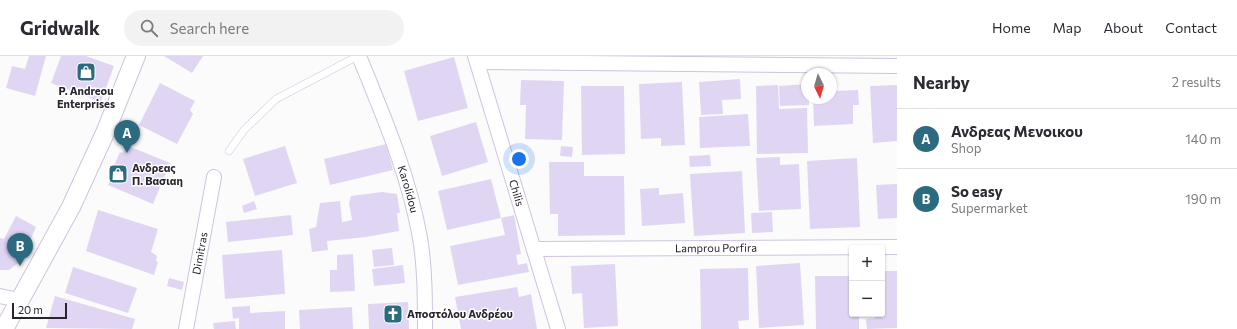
<!DOCTYPE html>
<meta charset="utf-8">
<style>
:root{--surface:#fff;--page:#f2f2f3;--text:#2b2b33;--muted:#7c7c81;--line:#e1e1e2;--accent:#2b6a7f}
body{margin:0;font-family:Commissioner,sans-serif;background:var(--page);color:var(--text)}
.controls{position:absolute;right:12px;bottom:12px;display:grid;overflow:hidden;border-radius:4px;box-shadow:0 1px 3px #0004}
.controls button{width:36px;height:36px;display:grid;place-items:center;padding:0;border:0;border-bottom:1px solid var(--line);background:var(--surface);color:var(--text);font:20px sans-serif}
.compass{position:absolute;left:801px;top:12px;width:36px;height:36px;border-radius:50%;background:var(--surface);box-shadow:0 1px 3px #0004;rotate:175deg}
.scale{position:absolute;left:12px;bottom:10px;width:55px;box-sizing:border-box;padding-left:4px;border:2px solid #28232d;border-top:0;font-size:11px;line-height:14px;white-space:nowrap;color:#28232d;-webkit-text-stroke:3px #fff;paint-order:stroke}
.you{position:absolute;left:519px;top:103px;width:14px;height:14px;margin:-10px;border:3px solid #fff;border-radius:50%;background:#1a73e8;box-shadow:0 0 0 6px #1a73e833}
.badge{display:grid;place-items:center;width:26px;height:26px;border-radius:50%;background:var(--accent);color:#fff;font-size:13px;font-weight:700}
.pin{position:absolute;translate:-50% -33px;filter:drop-shadow(0 1px 2px #0008)}
.pin::after{content:'';position:absolute;top:21px;width:14px;height:12px;background:inherit;clip-path:polygon(0 0,100% 0,50% 100%)}
.list{margin:0;padding:0;list-style:none}
h2{display:flex;justify-content:space-between;align-items:center;height:52px;margin:0;padding:0 16px;font-size:17px}
h2 small{font-size:13px;font-weight:400;color:var(--muted)}
.list li{display:grid;grid-template-columns:26px 1fr auto;gap:12px;align-items:center;box-sizing:border-box;height:60px;padding:0 16px;border-top:1px solid var(--line)}
.list b{display:block;font-size:15px;white-space:nowrap}
.list p{margin:0;font-size:13px;white-space:nowrap;color:var(--muted)}
.list em{font-size:13px;font-style:normal;color:var(--muted)}
.icon{flex:none;width:22px;height:22px;fill:none;stroke:currentColor;stroke-width:2;stroke-linecap:round;stroke-linejoin:round}
.map{position:relative;flex:none;width:897px;height:273px;overflow:hidden}
header{display:flex;align-items:center;gap:24px;box-sizing:border-box;height:56px;padding:0 20px;background:var(--surface);border-bottom:1px solid var(--line)}
header strong{font-size:19px}
nav{display:flex;gap:22px;margin-inline-start:auto;font-size:14px}
.search{width:280px;height:36px;background:var(--page);display:flex;align-items:center;gap:10px;box-sizing:border-box;padding:0 14px;border-radius:22px;color:var(--muted);font-size:15px}
main{display:flex}
aside{flex:1;background:var(--surface)}
.map>svg:first-child{display:block}
.building{fill:#e0d6f4}
.lines{fill:none;stroke-linecap:round;stroke-linejoin:round}
.service-casing{stroke:#cfc3de;stroke-width:8}
.minor-casing{stroke:#cfc3de;stroke-width:16}
.tertiary-casing{stroke:#cfc3de;stroke-width:20}
.service{stroke:#fff;stroke-width:7}
.minor{stroke:#fff;stroke-width:14}
.tertiary{stroke:#fff;stroke-width:18}
.labels{text-anchor:middle;stroke-width:3;stroke-linejoin:round;paint-order:stroke}
.poi-label{font-size:11px;font-weight:bold;fill:#28232d;stroke:#fff;text-anchor:start}
.street-label{font-size:11px;fill:#28232d;stroke:#fff}
</style>
<header>
<strong>Gridwalk</strong>
<div class="search"><svg class="icon" aria-label="search" viewBox="0 0 24 24"><circle cx="10" cy="10" r="6"/><path d="M15 15l6 6"/></svg>Search here</div>
<nav><a>Home</a><a>Map</a><a>About</a><a>Contact</a></nav>
</header>
<main>
<div class="map">
<svg width="897" height="273" viewBox="0 0 897 273">
<rect width="100%" height="100%" fill="#fbfbfb"/>
<g class="building">
<path d="M29,0H46L35,40L6,32L12,10L25,13Z"/>
<path d="M61,0H86L114,10L101,46L51,27Z"/>
<path d="M164,0H203L192,17Z"/>
<path d="M454,1L468,52L418,65L404,15Z"/>
<path d="M740,23L741,43L722,44L723,58L701,59L699,26Z"/>
<path d="M521,24L564,25L562,84L525,83L526,49H520Z"/>
<path d="M682,26L685,89L661,90V82L641,83L639,28Z"/>
<path d="M160,27L195,45L190,54L193,58L177,88L139,69Z"/>
<path d="M807,28V42H809V49L780,50L779,30Z"/>
<path d="M778,29L779,53L807,52L808,97L757,98L756,30Z"/>
<path d="M897,29V85L873,87L870,30Z"/>
<path d="M581,30H624L625,98L582,99Z"/>
<path d="M858,34L859,49H853V68L814,70L813,42H831V35Z"/>
<path d="M748,58L750,90L700,92L699,61Z"/>
<path d="M476,66L488,106L442,120L430,80Z"/>
<path d="M386,88L393,114L330,129L324,103Z"/>
<path d="M126,89L170,107L153,148L108,129L112,121L110,119L120,96L123,97Z"/>
<path d="M285,90L297,127L255,140L243,103Z"/>
<path d="M561,90L573,91L572,101L560,100Z"/>
<path d="M710,99L711,110L690,111L689,100Z"/>
<path d="M780,101V109L799,108L801,153L759,155L756,102Z"/>
<path d="M857,102L860,171L810,173L807,105Z"/>
<path d="M549,106H584V120H624L625,179L558,180V158H550Z"/>
<path d="M742,115L745,177L694,180L690,118Z"/>
<path d="M491,123L501,162L447,174L438,135Z"/>
<path d="M897,128V162L878,163L876,129Z"/>
<path d="M659,132V139L683,137L685,167L642,170L640,133Z"/>
<path d="M382,136L397,138L400,157H397L399,175L366,181L327,185L328,194L312,196L309,173L316,171L320,147L340,145L342,166L352,164L349,147L351,140Z"/>
<path d="M254,145L257,153L244,157L242,150Z"/>
<path d="M98,154L158,173L151,196L157,200L156,205L158,206L154,219L86,195Z"/>
<path d="M772,156L773,176L752,177L751,157Z"/>
<path d="M291,159L293,179L228,186L226,166Z"/>
<path d="M514,159L521,198L516,199L518,209L527,207L529,216L458,229L450,190L505,179L501,162Z"/>
<path d="M16,160L36,171L30,185L27,183L18,201L21,202L18,207L9,214H0V182L4,183Z"/>
<path d="M392,192L394,209L374,211L372,194Z"/>
<path d="M282,194L285,238L225,243L222,199Z"/>
<path d="M353,198L355,235L330,236V214H337V199Z"/>
<path d="M800,207L804,269L759,272L756,210Z"/>
<path d="M615,208L618,270L584,272L582,237L572,238L571,210Z"/>
<path d="M403,209L405,227L374,230L372,213Z"/>
<path d="M73,211L137,232L128,257L65,237Z"/>
<path d="M748,212L749,264L738,265L739,273H701L700,213Z"/>
<path d="M882,215H897V272L867,273L866,263L875,262V258H882Z"/>
<path d="M815,220H852V258H859V273H816Z"/>
<path d="M169,222L184,226L182,234L167,230Z"/>
<path d="M517,231L519,241L531,238L537,273H461L455,241Z"/>
<path d="M55,240L135,263L132,273L46,272Z"/>
<path d="M408,246L409,273H369L368,248Z"/>
<path d="M250,250V257L285,255V273H239V262L233,263L232,251Z"/>
<path d="M352,251L353,273H300L299,254Z"/>
<path d="M235,265L236,273H214L213,267Z"/>
</g>
<g class="lines">
<defs>
<path id="service" d="M229,95L244,74L276,43L358,0"/>
<g id="minor">
<path id="s1" d="M359,0C383,59 409,119 420,182C425,212 425,243 425,273"/>
<path id="s2" d="M475,0L558,273"/>
<path d="M477,6L897,10"/>
<path id="s3" d="M534,193L897,191"/>
<path d="M0,240L19,244"/>
<path id="s4" d="M186,273L214,121"/>
</g>
<path id="tertiary" d="M4,273L71,151L105,77L136,0"/>
</defs>
<use href="#service" class="service-casing"/>
<use href="#minor" class="minor-casing"/>
<use href="#tertiary" class="tertiary-casing"/>
<use href="#service" class="service"/>
<use href="#minor" class="minor"/>
<use href="#tertiary" class="tertiary"/>
</g>
<defs>
<symbol id="shop-square" viewBox="-11 -11 22 22"><rect x="-9" y="-9" width="18" height="18" rx="4" fill="#2b6a7f" stroke="#fff"/><path d="M-5-2.5h2.3a2.7 3.5 0 0 1 5.4 0H5L5.5 6h-11ZM-1.5-2.5h3a1.5 2.3 0 0 0-3 0Z" fill="#fff"/></symbol>
<symbol id="church-square" viewBox="-11 -11 22 22"><rect x="-9" y="-9" width="18" height="18" rx="4" fill="#2b6a7f" stroke="#fff"/><path d="M-1.2-6h2.4v3.5h3.3v2.4h-3.3V6h-2.4V-.1h-3.3v-2.4h3.3Z" fill="#fff"/></symbol>
</defs>
<g fill-rule="evenodd">
<use href="#shop-square" x="75" y="5" width="22" height="22"/>
<use href="#shop-square" x="107" y="107" width="22" height="22"/>
<use href="#church-square" x="382" y="247" width="22" height="22"/>
</g>
<g class="labels">
<g class="poi-label">
<text x="86" y="39" text-anchor="middle">P. Andreou<tspan x="86" dy="13">Enterprises</tspan></text>
<text x="132" y="116">Ανδρεας<tspan x="132" dy="13">Π. Βασιαη</tspan></text>
<text x="407" y="262">Αποστόλου Ανδρέου</text>
</g>
<g class="street-label">
<text dy="4" stroke="none"><textPath href="#s1" startOffset="142">Karolidou</textPath></text>
<text dy="4" stroke="none"><textPath href="#s2" startOffset="143">Chilis</textPath></text>
<text dy="4" stroke="none"><textPath href="#s3" startOffset="182">Lamprou Porfira</textPath></text>
<text dy="4" stroke="none"><textPath href="#s4" startOffset="77">Dimitras</textPath></text>
</g>
</g>
</svg>
<div class="controls">
<button>+</button>
<button>−</button>
</div>
<svg class="compass" viewBox="-18 -18 36 36"><path d="M0-13l5 13h-10z" fill="#e53935"/><path d="M0 13l5-13h-10z" fill="#7c7c81"/></svg>
<div class="scale">20 m</div>
<div class="you"></div>
<div class="pin badge" style="left:127px;top:97px">A</div>
<div class="pin badge" style="left:20px;top:210px">B</div>
</div>
<aside>
<h2>Nearby<small>2 results</small></h2>
<ul class="list">
<li><span class="badge">A</span><div><b>Ανδρεας Μενοικου</b><p>Shop</p></div><em>140 m</em></li>
<li><span class="badge">B</span><div><b>So easy</b><p>Supermarket</p></div><em>190 m</em></li>
</ul>
</aside>
</main>
